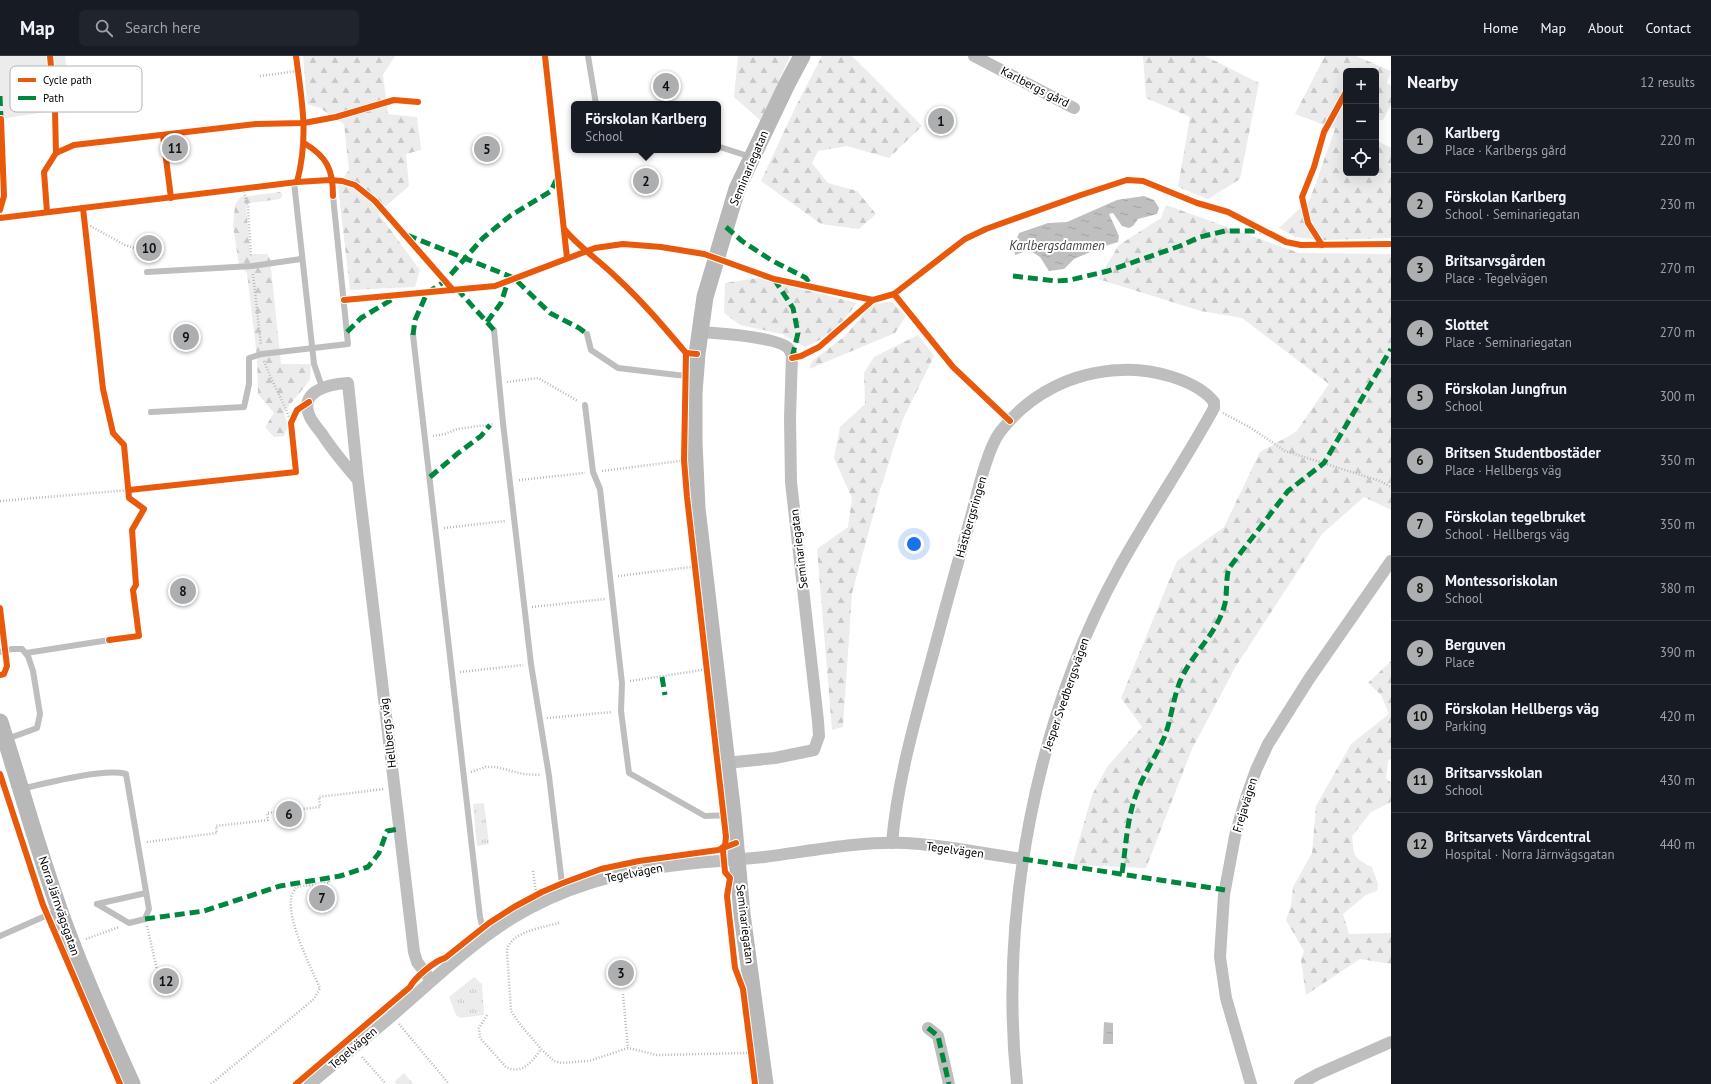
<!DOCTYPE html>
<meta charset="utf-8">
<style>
:root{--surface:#171b24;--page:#20242c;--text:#f1f3f6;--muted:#9ea1a6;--line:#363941;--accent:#adaeaf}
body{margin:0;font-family:"PT Sans",sans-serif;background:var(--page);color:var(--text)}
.controls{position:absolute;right:12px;top:12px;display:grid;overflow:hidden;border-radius:6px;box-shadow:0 4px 16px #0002}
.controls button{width:36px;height:36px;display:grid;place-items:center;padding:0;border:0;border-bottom:1px solid var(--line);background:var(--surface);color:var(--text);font:20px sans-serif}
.you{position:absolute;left:914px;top:488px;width:14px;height:14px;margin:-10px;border:3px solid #fff;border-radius:50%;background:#1a73e8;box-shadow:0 0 0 6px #1a73e833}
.badge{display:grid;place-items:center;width:26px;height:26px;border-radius:50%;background:var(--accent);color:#111;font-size:13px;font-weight:700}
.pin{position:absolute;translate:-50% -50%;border:2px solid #fff;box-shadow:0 1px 4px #0006}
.popup{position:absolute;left:571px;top:45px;width:150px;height:52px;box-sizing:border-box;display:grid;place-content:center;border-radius:6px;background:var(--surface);filter:drop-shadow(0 1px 3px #0005);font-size:13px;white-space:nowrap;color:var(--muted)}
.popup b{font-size:15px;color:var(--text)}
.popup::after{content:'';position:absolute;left:50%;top:100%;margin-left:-8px;border:8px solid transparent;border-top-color:var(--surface)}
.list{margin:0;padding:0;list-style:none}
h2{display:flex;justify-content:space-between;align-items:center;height:52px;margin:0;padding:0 16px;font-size:17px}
h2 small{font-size:13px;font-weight:400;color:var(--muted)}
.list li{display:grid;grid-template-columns:26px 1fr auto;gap:12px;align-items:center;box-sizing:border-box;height:64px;padding:0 16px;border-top:1px solid var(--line)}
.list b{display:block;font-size:15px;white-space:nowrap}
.list p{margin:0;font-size:13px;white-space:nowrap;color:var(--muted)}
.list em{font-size:13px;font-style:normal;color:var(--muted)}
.icon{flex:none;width:22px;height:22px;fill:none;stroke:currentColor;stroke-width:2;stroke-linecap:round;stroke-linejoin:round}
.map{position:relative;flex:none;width:1391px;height:1028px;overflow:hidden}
header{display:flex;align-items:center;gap:24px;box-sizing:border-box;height:56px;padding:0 20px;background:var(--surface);border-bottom:1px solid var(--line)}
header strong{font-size:19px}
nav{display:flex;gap:22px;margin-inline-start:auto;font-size:14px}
.search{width:280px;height:36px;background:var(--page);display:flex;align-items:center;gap:10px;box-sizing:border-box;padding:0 14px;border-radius:6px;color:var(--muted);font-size:15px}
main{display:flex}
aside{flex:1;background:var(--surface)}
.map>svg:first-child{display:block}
.grass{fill:#ececec}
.forest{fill:url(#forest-firs)}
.park{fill:url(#park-tufts)}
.water{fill:url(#water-ripples)}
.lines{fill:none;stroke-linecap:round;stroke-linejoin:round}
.path{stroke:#b9b9b9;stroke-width:2.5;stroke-dasharray:1 2;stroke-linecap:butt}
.lane{stroke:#bebebe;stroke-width:6}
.street{stroke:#bebebe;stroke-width:12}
.secondary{stroke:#b8b8b8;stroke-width:17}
.quiet{stroke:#00873e;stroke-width:5;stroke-dasharray:10 5;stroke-linecap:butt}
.cycleway-casing{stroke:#fff;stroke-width:8}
.cycleway{stroke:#e8590c;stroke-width:6}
.labels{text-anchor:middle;stroke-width:4;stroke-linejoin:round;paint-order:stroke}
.street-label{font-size:12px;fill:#000;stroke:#fff}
.water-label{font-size:13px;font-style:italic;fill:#444;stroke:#fff}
.key{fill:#fff;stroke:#b2b2b2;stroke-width:1}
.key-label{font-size:11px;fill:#000}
</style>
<header>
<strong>Map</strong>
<div class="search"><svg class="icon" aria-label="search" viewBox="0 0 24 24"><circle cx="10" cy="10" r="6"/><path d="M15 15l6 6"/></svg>Search here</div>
<nav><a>Home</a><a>Map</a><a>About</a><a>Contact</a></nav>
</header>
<main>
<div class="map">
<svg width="1391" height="1028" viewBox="0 0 1391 1028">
<defs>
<pattern id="forest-firs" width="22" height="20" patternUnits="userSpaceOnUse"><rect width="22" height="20" fill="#ececec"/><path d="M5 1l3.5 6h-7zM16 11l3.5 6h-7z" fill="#c9c9c9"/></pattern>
<pattern id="park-tufts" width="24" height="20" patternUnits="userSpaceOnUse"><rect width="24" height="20" fill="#ececec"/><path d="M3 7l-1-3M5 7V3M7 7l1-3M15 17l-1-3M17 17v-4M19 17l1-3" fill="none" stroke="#c9c9c9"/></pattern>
<pattern id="water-ripples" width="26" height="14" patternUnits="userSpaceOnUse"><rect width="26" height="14" fill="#bfbfbf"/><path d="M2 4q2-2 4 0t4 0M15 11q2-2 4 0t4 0" fill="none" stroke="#a2a2a2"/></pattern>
</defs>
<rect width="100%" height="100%" fill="#fff"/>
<path class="grass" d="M0,0H65L67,16L61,17L65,53L0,63Z"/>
<g class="forest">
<path d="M303,0H395L383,19L388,58L417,61L421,94L406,98L409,130L378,157L420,214L415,231L350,234L338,130L349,114L344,68L320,52L307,48Z"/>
<path d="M738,0H790L761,65L734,41Z"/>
<path d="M822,0H852L922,70L889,102L847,90L818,95L812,107L828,127L857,135L876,158L859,173L821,168L761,125L796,50Z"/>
<path d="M1143,0H1205L1259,27L1240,123L1208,143L1178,131L1190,61L1146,42Z"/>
<path d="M1325,0H1356L1391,15L1387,27L1391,30V49L1383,64H1376V15H1346V117H1376V84L1391,92V182L1323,184L1295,181L1279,172L1310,143L1335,73L1295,58Z"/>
<path d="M280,136L283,139L280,143L250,147L246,149L250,198H267L270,203L281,308H311L310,324L284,356L288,370L284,380L274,381L265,371L274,357L258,338L257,301L247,217L239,209L233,170L235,149L240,141Z"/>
<path d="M1166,149L1299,197L1391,198V454L1364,441L1322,478L1236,610L1192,693L1146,812L1072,809L1092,739L1107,711L1142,671L1121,642L1177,505L1224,471L1260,396L1296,376L1329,328L1242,262L1201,255L1098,223L1119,189L1161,162Z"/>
<path d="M757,222L857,247C844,265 827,283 805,291L782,278L740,269L724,257L725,227Z"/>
<path d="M892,246L906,260L895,277L809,313L812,305L845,280L872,248Z"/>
<path d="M918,279L934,300L903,363L880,434L852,537L843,671L832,674L817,493L848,471L852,442L834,402L840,371L865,348L864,317L874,301Z"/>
<path d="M1391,605V702L1388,705L1386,722L1391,727V746L1371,756L1352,780C1354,800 1353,802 1372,811L1378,828L1377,835L1366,839L1343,858L1349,878L1391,877V908L1360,903L1306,939L1301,904L1304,895L1286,864L1291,850L1293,831L1312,797L1316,750L1351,688L1389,658L1381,639L1368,627Z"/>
</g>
<g class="park">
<path d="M484,747L489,788L477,790L473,748Z"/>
<path d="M474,921L482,928L484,959L460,962L456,959L449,941Z"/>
<path d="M404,1017L413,1028H397L394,1026Z"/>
</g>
<g class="water">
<path d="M1144,140L1154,144L1159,152L1157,158L1138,163L1133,170L1129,172L1122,170L1113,157L1109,158L1119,180L1118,186L1102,191L1074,203L1064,213L1049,215L1040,201L1029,194L1015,199L1014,190L1019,177L1048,167L1067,166L1117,144Z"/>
<path d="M1104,966L1113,967V988H1103Z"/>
</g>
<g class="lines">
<g class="path">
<path d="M260,20L298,15"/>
<path d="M243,133L248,151L251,201"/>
<path d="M85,167L125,189L147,196"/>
<path d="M253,218L261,289"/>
<path d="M264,305C272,327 284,345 291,367"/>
<path d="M507,326L538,322L578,345"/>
<path d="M1223,357L1251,372L1285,395L1380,425L1391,431"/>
<path d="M433,380L445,378L457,373L494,368"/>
<path d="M602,415L680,405"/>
<path d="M519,424L585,417"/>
<path d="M0,445L129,434"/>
<path d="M444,472L506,465"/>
<path d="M618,520L691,511"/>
<path d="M532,551L605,543"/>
<path d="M460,616L523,609"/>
<path d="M630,625L702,614"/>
<path d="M547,662L612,656"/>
<path d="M471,716L486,711H496L523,718L540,719"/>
<path d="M147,786L217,777L216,770L268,764L267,757L320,751L319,741L384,733"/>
<path d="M533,815L536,836"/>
<path d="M559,867C544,871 509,876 507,895L511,955L519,967L541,993L554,1005L562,1007L589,1005L628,992L657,999L747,997"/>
<path d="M147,870L158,918"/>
<path d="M86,883L119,871"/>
<path d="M623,938L628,992"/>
<path d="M487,959L479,972L480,982L506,1011C522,1019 532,1006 541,993"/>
<path d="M399,968L449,1028"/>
<path d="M362,1001L386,1028"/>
<path d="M211,1028L314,943L320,932C310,910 288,866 291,843C291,839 294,835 296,831L329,827V822"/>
</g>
<g class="lane">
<path d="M588,0L596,48"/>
<path d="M718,91L723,92L751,101"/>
<path d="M294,126L314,308L322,331"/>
<path d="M147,216L252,210L301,203"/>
<path d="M494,274L503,367L531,608L549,720L563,836"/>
<path d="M587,278L591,294L618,312L677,319L694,320"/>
<path d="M413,279L480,861L485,881"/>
<path d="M585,349L593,416L600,433L622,627L621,655L629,717L705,760L732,759"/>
<path d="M151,356L244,351L249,328V302L262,298L348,288L333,140"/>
<path d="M0,596L12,593H22L28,600L33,615L40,658L37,672L7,683"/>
<path d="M26,597L109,584"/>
<path d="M21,733C46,727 104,712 126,718L149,853L145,863L129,867L97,848"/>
<path d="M97,848L146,837"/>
<path d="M0,880L59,854"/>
</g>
<g class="street">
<path d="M974,0L1074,52"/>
<path d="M701,276C717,277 780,281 789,293C790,295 791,297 792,299L790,362L791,426L818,665L819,680L814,694L775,702L726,707"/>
<path d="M358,424L348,327C329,328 296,335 311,363C314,368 318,373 322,378C333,395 345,409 358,424L414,896L417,906L431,924"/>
<path d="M892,787C897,730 912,675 927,620C941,569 954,518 969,468C976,444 986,395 1000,376C1030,337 1073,316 1121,314C1149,312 1196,323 1214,346V352C1184,407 1148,459 1118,514C1036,663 999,859 1017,1028"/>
<path d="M928,972L938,980L949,1028"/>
<path d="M310,1028C335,1007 361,986 386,965C427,930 465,892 511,863C564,830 624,814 686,808C712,805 738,804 764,801C811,795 859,785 906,787C945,789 984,798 1023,803"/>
<path d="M1251,1028L1226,942L1220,901L1224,839L1235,780L1246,742L1256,714L1268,688L1309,623L1391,505"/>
<path d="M1300,1028L1318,1018L1391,986"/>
</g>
<g class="secondary">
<path d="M0,666C23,737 42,810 69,880C88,931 110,979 132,1028"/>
<path d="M765,1028L742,858L733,759L697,452L694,386V337L697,298L705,241L737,133L787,28L802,0"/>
</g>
<g class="quiet">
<path d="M0,40L1,63"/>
<path d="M726,171L742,185L771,204L806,222L812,232"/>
<path d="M407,179L514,222L550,257L579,272L587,278"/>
<path d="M1013,220L1056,225L1070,224L1108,215L1180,190L1200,181L1225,175H1261"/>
<path d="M774,223L793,252L798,277L792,302"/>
<path d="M457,233L494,274"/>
<path d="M487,266L501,247L508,225"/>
<path d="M347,276L361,262L396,241"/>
<path d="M413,279L415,264L427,237L445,225L483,182L510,160L551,135L557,122"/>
<path d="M430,421L457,398L481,380L490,369"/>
<path d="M662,621L665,639"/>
<path d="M1023,803L1225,834"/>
<path d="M1122,817C1126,790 1127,761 1137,736C1144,718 1156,700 1164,682C1172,662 1173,640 1182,621C1194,596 1216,578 1224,551C1228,539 1225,525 1229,512L1288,435L1324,407L1391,293"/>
<path d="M145,863L204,855L280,830L340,820L368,811L379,797L387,775L399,773"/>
<path d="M928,972L938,980L949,1028"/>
</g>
<defs>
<g id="cycleway">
<path d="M50,0L55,54L56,97"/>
<path d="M296,0C302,46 309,80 297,126"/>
<path d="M545,0L567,202"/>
<path d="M163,79L171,142"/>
<path d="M304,87C327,101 333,113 333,140"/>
<path d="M83,152L103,333L113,377L124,389L129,442L144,453L132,474L136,529L133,534L139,580L109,584"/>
<path d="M0,154L4,140L1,63"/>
<path d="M47,156L44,116L56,97L74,89L256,68L304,67L336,61L394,44L418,46"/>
<path d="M0,162L297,126L330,124L342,125L355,129L375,145L453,234"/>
<path d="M565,174C580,192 600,205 617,222C642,245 664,271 686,297L697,298"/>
<path d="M1322,189L1308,167L1302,141L1314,111L1324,76L1346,36"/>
<path d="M894,238L953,311L1010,365"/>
<path d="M344,244L495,230L595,192L623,188L661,191L704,198L774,223L873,244"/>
<path d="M686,297L684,404L687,441L726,781L725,789L722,792"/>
<path d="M792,302L801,300L819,291L873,244L894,238L965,183L986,173L1081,139L1127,124L1143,125L1197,147L1228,156L1286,186L1301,189L1391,188"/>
<path d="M129,434L296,416L291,367L297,354L309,346"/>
<path d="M0,552L7,610L4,618L0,619"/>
<path d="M0,718L43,849L120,1028"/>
<path d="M722,792L723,795L725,816L730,822L727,840L735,912L743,933L755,1028"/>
<path d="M296,1028L410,931C414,922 436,904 445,902L489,867L514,851L542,836L563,827L601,813L639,805L718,794L736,787"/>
</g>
</defs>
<use href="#cycleway" class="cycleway-casing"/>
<use href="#cycleway" class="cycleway"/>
</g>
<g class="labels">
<g class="street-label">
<text transform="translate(1035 31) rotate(27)" y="4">Karlbergs gård</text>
<text transform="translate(749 112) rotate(-67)" y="4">Seminariegatan</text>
<text transform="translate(971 461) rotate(-74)" y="4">Hästbergsringen</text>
<text transform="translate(799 493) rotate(-97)" y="4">Seminariegatan</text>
<text transform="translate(1066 638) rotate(-71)" y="4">Jesper Svedbergsvägen</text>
<text transform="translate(388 677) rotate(-97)" y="4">Hellbergs väg</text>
<text transform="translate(1245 749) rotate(-73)" y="4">Frejavägen</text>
<text transform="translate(955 794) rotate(8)" y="4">Tegelvägen</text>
<text transform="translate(634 817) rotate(-11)" y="4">Tegelvägen</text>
<text transform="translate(59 850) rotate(71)" y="4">Norra Järnvägsgatan</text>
<text transform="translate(745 868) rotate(83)" y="4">Seminariegatan</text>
<text transform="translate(353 992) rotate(-40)" y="4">Tegelvägen</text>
</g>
<g class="water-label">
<text x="1057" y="194">Karlbergsdammen</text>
</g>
</g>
<rect x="10" y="10" width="132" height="46" rx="6" class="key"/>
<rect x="18" y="22" width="18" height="4" fill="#e8590c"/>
<rect x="18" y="40" width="18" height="4" fill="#00873e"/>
<g class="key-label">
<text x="43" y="28">Cycle path</text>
<text x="43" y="46">Path</text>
</g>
</svg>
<div class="controls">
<button>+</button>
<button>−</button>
<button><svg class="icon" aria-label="locate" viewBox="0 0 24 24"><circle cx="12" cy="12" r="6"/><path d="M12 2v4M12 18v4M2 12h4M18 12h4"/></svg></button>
</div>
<div class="you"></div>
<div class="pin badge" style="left:941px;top:65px">1</div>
<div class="pin badge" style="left:646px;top:125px">2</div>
<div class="popup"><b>Förskolan Karlberg</b>School</div>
<div class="pin badge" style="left:621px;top:917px">3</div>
<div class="pin badge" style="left:666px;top:30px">4</div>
<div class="pin badge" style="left:487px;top:93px">5</div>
<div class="pin badge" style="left:289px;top:758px">6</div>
<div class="pin badge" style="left:322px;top:842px">7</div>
<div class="pin badge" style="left:183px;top:535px">8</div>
<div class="pin badge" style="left:186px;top:281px">9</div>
<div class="pin badge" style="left:149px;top:192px">10</div>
<div class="pin badge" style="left:175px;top:92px">11</div>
<div class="pin badge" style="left:166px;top:925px">12</div>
</div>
<aside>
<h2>Nearby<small>12 results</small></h2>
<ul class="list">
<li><span class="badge">1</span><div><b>Karlberg</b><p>Place · Karlbergs gård</p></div><em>220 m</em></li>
<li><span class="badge">2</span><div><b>Förskolan Karlberg</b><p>School · Seminariegatan</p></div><em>230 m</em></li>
<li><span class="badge">3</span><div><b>Britsarvsgården</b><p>Place · Tegelvägen</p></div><em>270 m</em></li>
<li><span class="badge">4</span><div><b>Slottet</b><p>Place · Seminariegatan</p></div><em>270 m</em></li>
<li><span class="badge">5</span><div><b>Förskolan Jungfrun</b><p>School</p></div><em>300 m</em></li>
<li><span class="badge">6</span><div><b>Britsen Studentbostäder</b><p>Place · Hellbergs väg</p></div><em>350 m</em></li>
<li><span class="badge">7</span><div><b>Förskolan tegelbruket</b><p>School · Hellbergs väg</p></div><em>350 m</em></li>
<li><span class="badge">8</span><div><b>Montessoriskolan</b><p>School</p></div><em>380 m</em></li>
<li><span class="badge">9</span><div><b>Berguven</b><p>Place</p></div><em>390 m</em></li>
<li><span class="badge">10</span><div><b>Förskolan Hellbergs väg</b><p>Parking</p></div><em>420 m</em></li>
<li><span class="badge">11</span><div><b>Britsarvsskolan</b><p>School</p></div><em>430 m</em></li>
<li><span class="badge">12</span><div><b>Britsarvets Vårdcentral</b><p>Hospital · Norra Järnvägsgatan</p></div><em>440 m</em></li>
</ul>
</aside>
</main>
